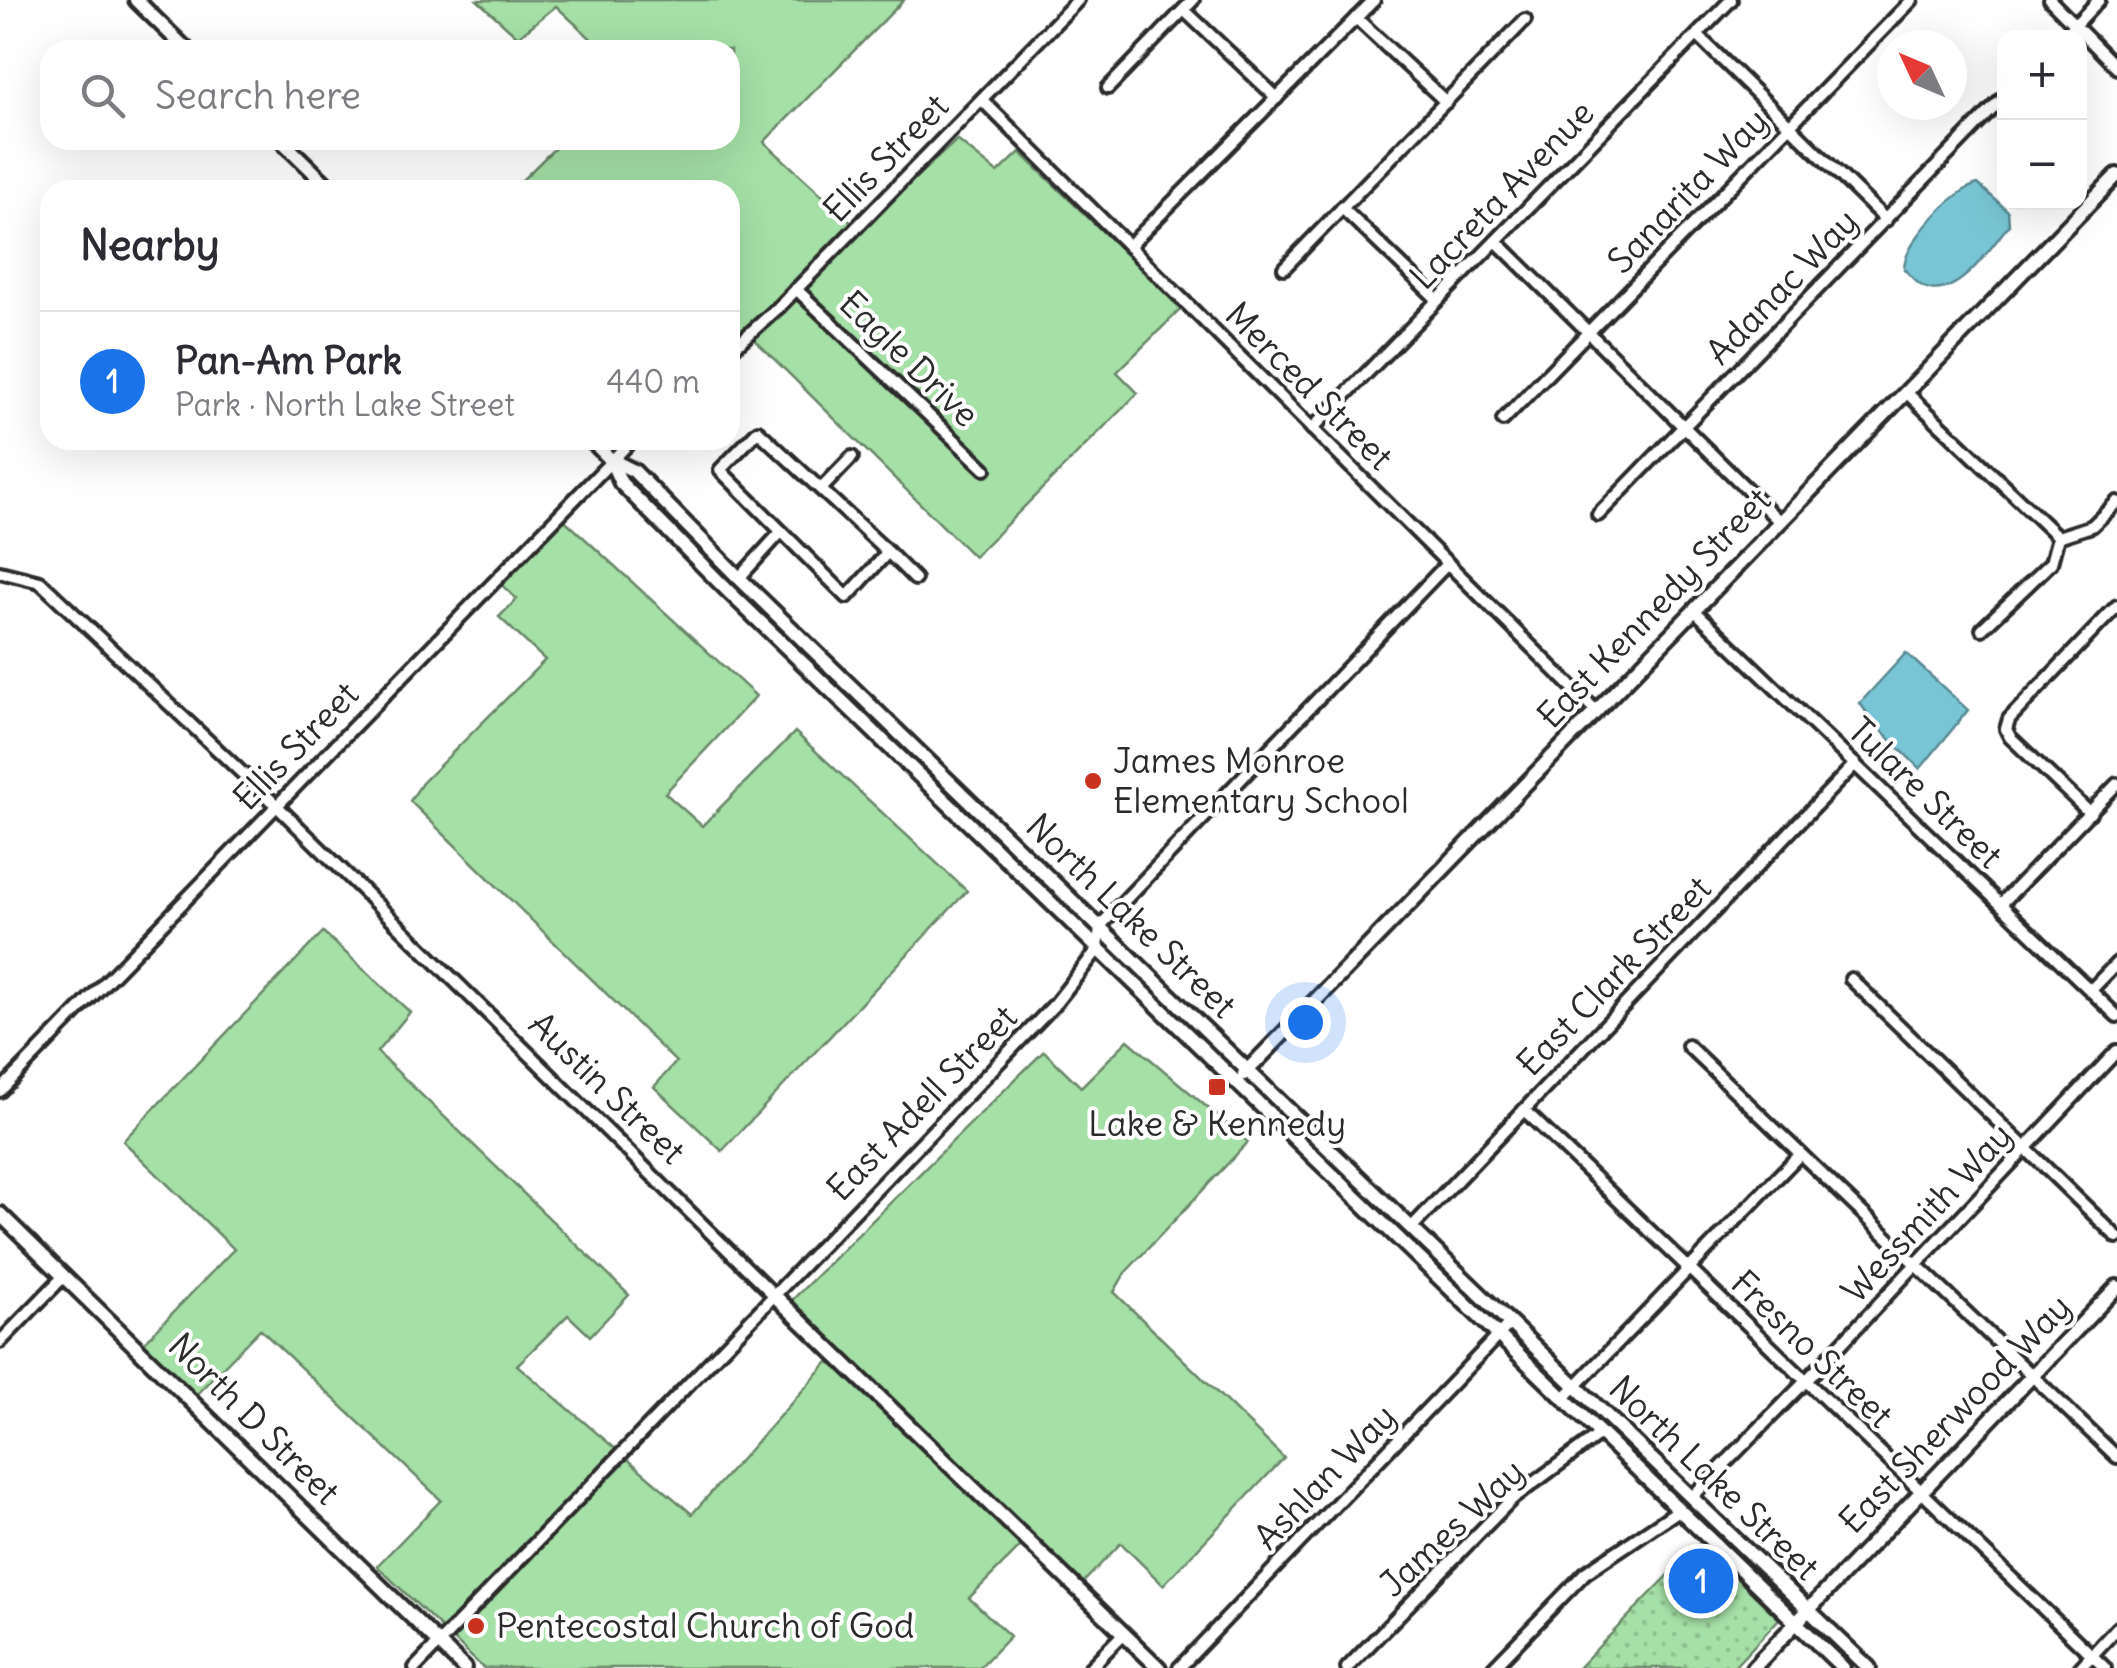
<!DOCTYPE html>
<meta charset="utf-8">
<style>
:root{--surface:#fff;--page:#f7f7f7;--text:#2b2b33;--muted:#7c7c81;--line:#e1e1e2;--accent:#1a73e8}
body{margin:0;font-family:Delius,sans-serif;background:var(--page);color:var(--text)}
.controls{position:absolute;right:30px;top:30px;display:grid;overflow:hidden;border-radius:20px;box-shadow:0 10px 40px #0002}
.controls button{width:90px;height:90px;display:grid;place-items:center;padding:0;border:0;border-bottom:2px solid var(--line);background:var(--surface);color:var(--text);font:50px sans-serif}
.compass{position:absolute;left:1877px;top:30px;width:90px;height:90px;border-radius:50%;background:var(--surface);box-shadow:0 10px 40px #0002;rotate:314deg}
.you{position:absolute;left:1305px;top:1022px;width:35px;height:35px;margin:-25px;border:8px solid #fff;border-radius:50%;background:#1a73e8;box-shadow:0 0 0 15px #1a73e833}
.badge{display:grid;place-items:center;width:65px;height:65px;border-radius:50%;background:var(--accent);color:#fff;font-size:32px;font-weight:700}
.pin{position:absolute;translate:-50% -50%;border:5px solid #fff;box-shadow:0 2px 10px #0006}
.list{margin:0;padding:0;list-style:none}
h2{display:flex;justify-content:space-between;align-items:center;height:130px;margin:0;padding:0 40px;font-size:42px}
h2 small{font-size:32px;font-weight:400;color:var(--muted)}
.list li{display:grid;grid-template-columns:65px 1fr auto;gap:30px;align-items:center;box-sizing:border-box;height:140px;padding:0 40px;border-top:2px solid var(--line)}
.list b{display:block;font-size:38px;white-space:nowrap}
.list p{margin:0;font-size:32px;white-space:nowrap;color:var(--muted)}
.list em{font-size:32px;font-style:normal;color:var(--muted)}
.icon{flex:none;width:55px;height:55px;fill:none;stroke:currentColor;stroke-width:2;stroke-linecap:round;stroke-linejoin:round}
.map{position:relative;flex:none;width:2117px;height:1668px;overflow:hidden}
.search{position:absolute;background:var(--surface);box-shadow:0 10px 40px #0002;left:40px;top:40px;width:700px;height:110px;display:flex;align-items:center;gap:25px;box-sizing:border-box;padding:0 35px;border-radius:30px;color:var(--muted);font-size:38px}
.panel{position:absolute;background:var(--surface);box-shadow:0 10px 40px #0002;left:40px;top:180px;width:700px;height:270px;border-radius:30px}
.map>svg:first-child{display:block}
.green{fill:#a5e0a6;stroke:#688668;stroke-width:2.5}
.park{fill:url(#park-dots);stroke:#688668;stroke-width:2.5}
.water{fill:#78c6d5;stroke:#598891;stroke-width:2.5}
.lines{fill:none;stroke-linecap:round;stroke-linejoin:round}
.minor-casing{stroke:#2b2b2b;stroke-width:18}
.tertiary-casing{stroke:#2b2b2b;stroke-width:20}
.minor{stroke:#fff;stroke-width:10}
.tertiary{stroke:#fff;stroke-width:12}
.poi-dot{fill:#c8321e;stroke:#fff;stroke-width:4}
.labels{text-anchor:middle;stroke-width:8;stroke-linejoin:round;paint-order:stroke}
.street-label{font-size:35px;fill:#2b2b2b;stroke:#fff}
.poi-label{font-size:35px;fill:#2b2b2b;stroke:#fff;text-anchor:start}
</style>
<div class="map">
<svg width="2117" height="1668" viewBox="0 0 2117 1668">
<defs>
<pattern id="park-dots" width="8" height="8" patternUnits="userSpaceOnUse" patternTransform="scale(2.5)"><rect width="8" height="8" fill="#a5e0a6"/><path d="M2 2h.1M6 6h.1" fill="none" stroke="#8ec08f" stroke-width="1.8" stroke-linecap="round"/></pattern>
</defs>
<rect width="100%" height="100%" fill="#fff"/>
<filter id="ink" filterUnits="userSpaceOnUse"><feTurbulence type="fractalNoise" baseFrequency=".01" numOctaves="2"/><feDisplacementMap in="SourceGraphic" scale="20" xChannelSelector="R" yChannelSelector="G"/><feConvolveMatrix kernelMatrix="1 2 1 2 8 2 1 2 1" color-interpolation-filters="sRGB"/></filter>
<g filter="url(#ink)">
<g class="green">
<path d="M477,0H904L764,142L859,229L957,140L998,173L1020,152L1182,308L1117,372L1138,393L974,557L753,338L738,352L730,343V190H512L563,140H730V50H603L556,6L518,37Z"/>
<path d="M557,513L756,696L665,793L702,826L795,732L967,891L722,1151L654,1087L676,1062L410,801L422,783L545,660L499,617L517,599L497,581Z"/>
<path d="M323,932L410,1012L377,1052L629,1295L590,1336L568,1315L517,1365L692,1514L836,1353L788,1304L1044,1051L1081,1087L1128,1040L1248,1142L1125,1273L1114,1292L1284,1458L1163,1585L1121,1543L1073,1593L1022,1545L969,1598L1010,1636L979,1668H483L377,1566L441,1500L260,1329L190,1401L137,1350L234,1249L123,1141Z"/>
</g>
<path class="park" d="M1700,1543L1779,1619L1733,1668H1578Z"/>
<g class="water">
<path d="M1978,184L2008,211L2009,225C1991,246 1962,295 1930,289C1919,287 1912,277 1904,269C1903,244 1954,189 1978,184Z"/>
<path d="M1906,653L1968,710L1920,769L1873,722L1860,703Z"/>
</g>
<g class="lines">
<defs>
<g id="minor">
<path d="M2050,0L2117,68"/>
<path d="M1184,10L1277,98"/>
<path d="M1356,18L1446,102"/>
<path d="M1697,35L1886,220"/>
<path d="M2063,38L2099,0"/>
<path d="M1108,88L1193,0"/>
<path d="M982,100L1596,711"/>
<path d="M1342,208L1438,300"/>
<path d="M1496,241L1780,522"/>
<path d="M1129,246L1374,0"/>
<path d="M1284,268L1525,20"/>
<path d="M796,289L985,469"/>
<path d="M730,351L780,306L1078,0"/>
<path d="M1906,392L2058,537"/>
<path d="M1503,420L1912,0"/>
<path d="M1312,429L1731,0"/>
<path d="M758,431L888,552L847,597L720,470Z"/>
<path d="M821,489L852,457"/>
<path d="M1598,515L2004,97"/>
<path d="M888,552L915,579"/>
<path d="M0,572L40,582L277,806L775,1296"/>
<path d="M739,578L781,532"/>
<path d="M1695,611L2117,1016"/>
<path d="M1982,629L2051,563L2058,537L2092,526L2117,502"/>
<path d="M2090,813L2010,737L2006,729L2009,719L2117,606"/>
<path d="M2001,904L2117,784"/>
<path d="M1851,979L2117,1237"/>
<path d="M2091,990L2117,963"/>
<path d="M1688,1046L2117,1457"/>
<path d="M0,1091L632,440"/>
<path d="M1524,1110L2105,1668"/>
<path d="M1413,1226L1855,764"/>
<path d="M0,1342L64,1276"/>
<path d="M1564,1398L1800,1154"/>
<path d="M1692,1497L1806,1381L2117,1051"/>
<path d="M415,1668L1055,1004L1098,949L1100,926L1448,563"/>
<path d="M1090,1668L1124,1633"/>
<path d="M1179,1668L1509,1324"/>
<path d="M1347,1668L1512,1499L1600,1434"/>
<path d="M1493,1668L1585,1573L1679,1510"/>
<path d="M2080,1668L2117,1628"/>
</g>
<g id="tertiary">
<path d="M136,0L187,50"/>
<path d="M281,140L332,190"/>
<path d="M591,440L610,459L634,471L739,578L1248,1071L1869,1668"/>
<path d="M610,459L621,483L727,590L1843,1668"/>
<path d="M1244,1074L2117,175"/>
<path d="M0,1214L464,1668"/>
<path d="M775,1296L1159,1668"/>
<path d="M1753,1668L2117,1287"/>
</g>
</defs>
<use href="#minor" class="minor-casing"/>
<use href="#tertiary" class="tertiary-casing"/>
<use href="#minor" class="minor"/>
<use href="#tertiary" class="tertiary"/>
</g>
</g>
<g class="poi-dot">
<circle cx="1093" cy="781" r="10"/>
<rect x="1207" y="1077" width="20" height="20" rx="5"/>
<circle cx="476" cy="1626" r="10"/>
</g>
<g class="labels">
<g class="street-label">
<text transform="translate(886 158) rotate(-46)" y="12">Ellis Street</text>
<text transform="translate(1688 191) rotate(-46)" y="12">Sanarita Way</text>
<text transform="translate(1502 195) rotate(-46)" y="12">Lacreta Avenue</text>
<text transform="translate(1782 287) rotate(-46)" y="12">Adanac Way</text>
<text transform="translate(909 359) rotate(44)" y="12">Eagle Drive</text>
<text transform="translate(1309 386) rotate(45)" y="12">Merced Street</text>
<text transform="translate(1654 608) rotate(-46)" y="12">East Kennedy Street</text>
<text transform="translate(296 746) rotate(-46)" y="12">Ellis Street</text>
<text transform="translate(1925 793) rotate(44)" y="12">Tulare Street</text>
<text transform="translate(1131 916) rotate(44)" y="12">North Lake Street</text>
<text transform="translate(1614 976) rotate(-46)" y="12">East Clark Street</text>
<text transform="translate(607 1088) rotate(44)" y="12">Austin Street</text>
<text transform="translate(922 1103) rotate(-46)" y="12">East Adell Street</text>
<text transform="translate(1927 1213) rotate(-47)" y="12">Wessmith Way</text>
<text transform="translate(1812 1349) rotate(44)" y="12">Fresno Street</text>
<text transform="translate(1955 1414) rotate(-46)" y="12">East Sherwood Way</text>
<text transform="translate(254 1419) rotate(45)" y="12">North D Street</text>
<text transform="translate(1325 1477) rotate(-46)" y="12">Ashlan Way</text>
<text transform="translate(1714 1478) rotate(44)" y="12">North Lake Street</text>
<text transform="translate(1452 1528) rotate(-43)" y="12">James Way</text>
</g>
<g class="poi-label">
<text x="1113" y="773">James Monroe<tspan x="1113" dy="40">Elementary School</tspan></text>
<text x="1217" y="1136" text-anchor="middle">Lake &amp; Kennedy</text>
<text x="496" y="1638">Pentecostal Church of God</text>
</g>
</g>
</svg>
<div class="controls">
<button>+</button>
<button>−</button>
</div>
<svg class="compass" viewBox="-18 -18 36 36"><path d="M0-13l5 13h-10z" fill="#e53935"/><path d="M0 13l5-13h-10z" fill="#7c7c81"/></svg>
<div class="you"></div>
<div class="pin badge" style="left:1701px;top:1581px">1</div>
<div class="search"><svg class="icon" aria-label="search" viewBox="0 0 24 24"><circle cx="10" cy="10" r="6"/><path d="M15 15l6 6"/></svg>Search here</div>
<section class="panel">
<h2>Nearby<small></small></h2>
<ul class="list">
<li><span class="badge">1</span><div><b>Pan-Am Park</b><p>Park · North Lake Street</p></div><em>440 m</em></li>
</ul>
</section>
</div>
